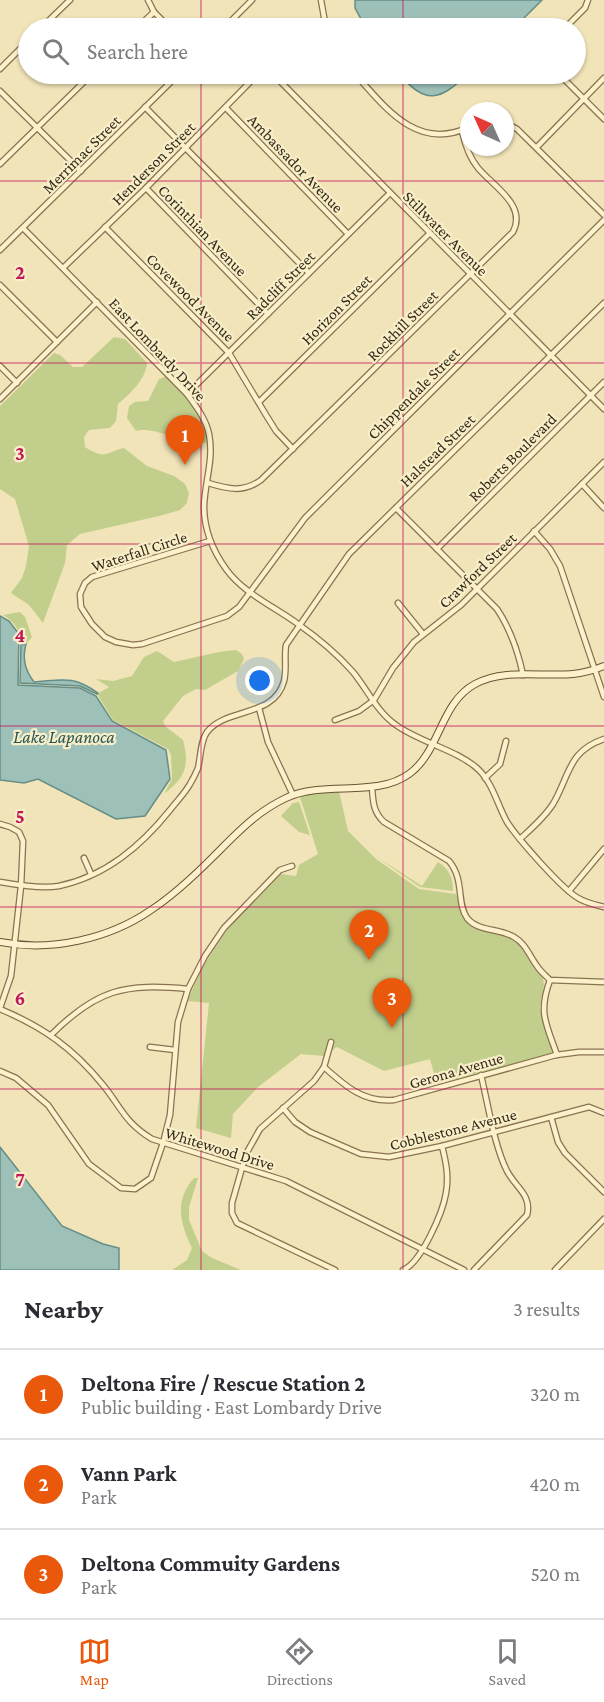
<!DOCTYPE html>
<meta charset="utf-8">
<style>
:root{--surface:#fff;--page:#f2f2f3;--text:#2b2b33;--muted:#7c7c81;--line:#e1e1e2;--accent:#ea580c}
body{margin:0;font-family:"Crimson Pro",serif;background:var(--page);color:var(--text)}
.compass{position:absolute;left:460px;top:102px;width:54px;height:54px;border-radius:50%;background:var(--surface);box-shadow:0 2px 4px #0004;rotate:315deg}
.you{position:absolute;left:260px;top:681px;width:21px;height:21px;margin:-15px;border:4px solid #fff;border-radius:50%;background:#1a73e8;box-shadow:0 0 0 9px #1a73e833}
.badge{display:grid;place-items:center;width:39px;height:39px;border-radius:50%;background:var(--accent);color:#fff;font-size:20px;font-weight:700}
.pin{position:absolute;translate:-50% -50px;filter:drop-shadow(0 2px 3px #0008)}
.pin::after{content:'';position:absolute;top:32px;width:21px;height:18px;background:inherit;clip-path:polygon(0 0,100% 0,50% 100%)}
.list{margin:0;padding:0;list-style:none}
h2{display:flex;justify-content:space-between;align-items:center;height:78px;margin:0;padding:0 24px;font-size:26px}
h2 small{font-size:20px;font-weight:400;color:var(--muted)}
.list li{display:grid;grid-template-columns:39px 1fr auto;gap:18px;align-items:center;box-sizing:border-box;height:90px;padding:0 24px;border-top:2px solid var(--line)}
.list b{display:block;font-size:22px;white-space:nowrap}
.list p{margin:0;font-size:20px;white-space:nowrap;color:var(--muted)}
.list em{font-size:20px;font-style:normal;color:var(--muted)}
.icon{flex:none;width:33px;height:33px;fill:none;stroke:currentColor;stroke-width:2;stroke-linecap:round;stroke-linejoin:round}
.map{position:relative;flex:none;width:604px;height:1270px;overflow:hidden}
.search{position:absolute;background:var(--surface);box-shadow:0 2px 4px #0004;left:18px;right:18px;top:18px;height:66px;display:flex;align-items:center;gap:15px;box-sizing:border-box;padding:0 21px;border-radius:33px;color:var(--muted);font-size:22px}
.sheet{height:348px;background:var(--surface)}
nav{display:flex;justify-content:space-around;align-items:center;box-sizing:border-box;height:84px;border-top:2px solid var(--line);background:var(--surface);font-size:16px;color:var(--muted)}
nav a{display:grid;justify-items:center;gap:3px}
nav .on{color:var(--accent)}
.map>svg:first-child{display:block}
.green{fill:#c2cf8c}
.water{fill:#9dc0b9;stroke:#658e87;stroke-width:1.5}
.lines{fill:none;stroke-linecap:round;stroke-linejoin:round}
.street-casing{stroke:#887352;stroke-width:7}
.secondary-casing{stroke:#695436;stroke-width:8}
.street{stroke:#fcf1cb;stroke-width:4.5}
.secondary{stroke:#fcf1cb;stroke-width:6}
.grid{fill:none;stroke:#c2185b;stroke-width:1.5;stroke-opacity:0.55}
.labels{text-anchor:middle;stroke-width:4.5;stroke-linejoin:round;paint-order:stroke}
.street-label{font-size:16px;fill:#352919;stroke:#f8eec8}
.water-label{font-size:18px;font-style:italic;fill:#265656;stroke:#f8eec8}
.grid-label{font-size:20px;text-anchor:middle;font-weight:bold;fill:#c2185b;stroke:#f8eec8;stroke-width:4.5;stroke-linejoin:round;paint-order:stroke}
</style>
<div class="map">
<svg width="604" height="1270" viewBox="0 0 604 1270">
<rect width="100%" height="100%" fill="#f1e4b8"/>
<g class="green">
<path d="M114,337L125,339L147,363C146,379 130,394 118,404L116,421L110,428L89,430L84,437L85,447C106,460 104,453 124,448L147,466L174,476L185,484L189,493L187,503L180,510L159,516L80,534L67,545L65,563L43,623L29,605L11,593L22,578L26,566L29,546L15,499L0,489V406L54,353L60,355L73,367H82Z"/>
<path d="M167,376C184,395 204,415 207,442L197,445C183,440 149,426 136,431L127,418L129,406L135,402L148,401L159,379Z"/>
<path d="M20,612L25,617L32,637L26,644L21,645C21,631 15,622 3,615Z"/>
<path d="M236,650L242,654L244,659L238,671L205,690L196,689L183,696L163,721L165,726L183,740C190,766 185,778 164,794L172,779L171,755L168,749L113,720L97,694L109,687L96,679L113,681L132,676L144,657L157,651L174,662L219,652Z"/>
<path d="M339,791L348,831L376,859L419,889L456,894L465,919L475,928L511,938L520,945L543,978L544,985L540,1007L545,1029L553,1046L552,1052L550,1055L437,1084L430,1059L384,1071L337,1047L323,1056L301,1054L258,1087L233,1114L231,1138L196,1128L209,1003L187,1001L203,966L229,927L281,874L296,876L299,865L318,854L300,797L318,792Z"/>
<path d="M299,802L310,835L299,832L281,816L293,803Z"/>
<path d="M375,856L422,886L438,862C450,870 453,878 453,891L420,887Z"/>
<path d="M194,1178H198L189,1207V1220L202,1251L212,1258L241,1270H172L187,1260L192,1248C180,1223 174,1201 194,1178Z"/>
</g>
<g class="water">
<path d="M355,0H542L514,28H366L355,8Z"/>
<path d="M399,74H468C439,101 426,105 399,74Z"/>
<path d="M0,616L9,621L19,634L18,685L80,688L96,696L112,721L166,750L170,779L145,816L116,819L38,779L24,783L0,780Z"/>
<path d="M26,644C22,659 25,670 34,682C63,680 72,675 98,693L97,694L80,686L20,683L21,645Z"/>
<path d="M0,1147L62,1226L103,1244L119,1248V1270H0Z"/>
</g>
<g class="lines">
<defs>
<g id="street">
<path d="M148,0L154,12L170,28"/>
<path d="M321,0L326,28"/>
<path d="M41,28L70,0"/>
<path d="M137,28L154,12"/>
<path d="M224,28L252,0"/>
<path d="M565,28L585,8L588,0"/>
<path d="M0,69L28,41"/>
<path d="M273,74L604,409"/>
<path d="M355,74C385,107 417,152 469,127"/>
<path d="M559,74L604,119"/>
<path d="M0,91L81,171"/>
<path d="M145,107L309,273"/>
<path d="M226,108L348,234"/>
<path d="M505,123L517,129L604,215"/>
<path d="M537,147L604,78"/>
<path d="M0,164L92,74"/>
<path d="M146,188L268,314"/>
<path d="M105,227L229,353L266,415L276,431L293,449"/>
<path d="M23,228L187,394C196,406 206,419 209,434C214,459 205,481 204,506C204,529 213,551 226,569C243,593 275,607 298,624C318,638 337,654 353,672C367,689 377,712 396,725C419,742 460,751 479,770C493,784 498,806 507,822C518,839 562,889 578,898C586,903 596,905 604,907"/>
<path d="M0,250L179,74"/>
<path d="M63,268L146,188L258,74"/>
<path d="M0,285L57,342"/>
<path d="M0,366L17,383"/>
<path d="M187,394L390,193"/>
<path d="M0,399L97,302"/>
<path d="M259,402L430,233"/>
<path d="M208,483C228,489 243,493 261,480L513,232C527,205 494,187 478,168C469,157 465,145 462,131"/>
<path d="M582,484L604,508"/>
<path d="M396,508L497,609C511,630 518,651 523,675"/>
<path d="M534,531L550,549L560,566L604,697"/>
<path d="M210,541L92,577L85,583L80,594L81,607L92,624L105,637L116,642L133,645L142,644L227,616L239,607L305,518L604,220"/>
<path d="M437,549L604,382"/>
<path d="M398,603L423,634"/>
<path d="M259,708L268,742L293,795"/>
<path d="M335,720L359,711L374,700L393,668L414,642L461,605L604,462"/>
<path d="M485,778L500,764L506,741"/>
<path d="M372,787C373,801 373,812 384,822L449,861C465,880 456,902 467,918C478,932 500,928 514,937C526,944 529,955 537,966C540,971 545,975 550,980L604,982"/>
<path d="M0,824L10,827L19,832L23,841L21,886L11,976L0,1008"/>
<path d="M520,839C532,828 544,818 553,804C570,775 568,751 604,739"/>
<path d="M84,858L91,874"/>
<path d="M0,882C17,885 43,889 59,886C106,876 141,846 170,810C177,801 185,793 190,784C193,779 196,773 198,768C201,756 200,742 207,732C227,707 274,718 284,681C287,669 284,657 286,645L349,554L604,303"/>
<path d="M569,891L604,849"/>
<path d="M550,980C538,1013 546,1023 557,1055"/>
<path d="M0,1009C43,1027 73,1048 103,1085C121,1107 125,1123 152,1139L286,1181L464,1270"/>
<path d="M51,1035C97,989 125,983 188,989"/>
<path d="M331,1042L324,1067L314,1081L260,1129L246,1154L232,1203V1213L237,1223L335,1270"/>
<path d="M150,1047L175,1050"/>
<path d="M324,1067C345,1086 364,1103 394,1100L556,1055L579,1052H604"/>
<path d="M0,1071L16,1078L48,1105L89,1164L121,1188L135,1189L151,1178L163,1143L170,1115L178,1022L188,989L205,956L224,928L280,870L292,866"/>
<path d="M283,1108L295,1122L310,1132L361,1154L389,1157L442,1146L589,1107L604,1113"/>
<path d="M551,1117L558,1142L565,1153L604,1192"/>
<path d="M403,1270C421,1263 443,1212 446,1193C449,1176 446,1162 442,1146"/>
<path d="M474,1270L527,1215C532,1195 516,1188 507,1171C494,1145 488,1104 481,1075"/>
<path d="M555,1270L604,1219"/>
</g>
<path id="secondary" d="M0,942C51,952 109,939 151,910C174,895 194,876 213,857C236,834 256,812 286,798C325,780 376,798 409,774C440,752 440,703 475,684C504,668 542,677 573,674C584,673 594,670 604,666"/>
</defs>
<use href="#street" class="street-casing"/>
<use href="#secondary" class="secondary-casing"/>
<use href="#street" class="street"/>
<use href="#secondary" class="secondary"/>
</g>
<path class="grid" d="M201,0V28M403,0V28M201,74V1270M403,74V1270M0,181H604M0,363H604M0,544H604M0,726H604M0,907H604M0,1089H604"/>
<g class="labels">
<g class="street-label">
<text transform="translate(81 154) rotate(-45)" y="6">Merrimac Street</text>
<text transform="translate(153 163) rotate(-45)" y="6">Henderson Street</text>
<text transform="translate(296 163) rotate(46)" y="6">Ambassador Avenue</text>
<text transform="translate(203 230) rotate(46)" y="6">Corinthian Avenue</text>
<text transform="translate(446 233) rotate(45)" y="6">Stillwater Avenue</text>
<text transform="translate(280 285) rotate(-45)" y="6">Radcliff Street</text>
<text transform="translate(191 297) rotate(45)" y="6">Covewood Avenue</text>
<text transform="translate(336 309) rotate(-45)" y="6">Horizon Street</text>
<text transform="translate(402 325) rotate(-45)" y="6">Rockhill Street</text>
<text transform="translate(158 349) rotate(47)" y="6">East Lombardy Drive</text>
<text transform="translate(413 393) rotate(-45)" y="6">Chippendale Street</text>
<text transform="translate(437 450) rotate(-44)" y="6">Halstead Street</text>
<text transform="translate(512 457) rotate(-45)" y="6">Roberts Boulevard</text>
<text transform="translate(139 551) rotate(-18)" y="6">Waterfall Circle</text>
<text transform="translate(477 570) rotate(-44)" y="6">Crawford Street</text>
<text transform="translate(456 1070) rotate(-16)" y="6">Gerona Avenue</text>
<text transform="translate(453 1129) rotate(-14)" y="6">Cobblestone Avenue</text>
<text transform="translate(220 1148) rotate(17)" y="6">Whitewood Drive</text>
</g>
<g class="water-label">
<text x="64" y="743">Lake Lapanoca</text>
</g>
</g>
<g class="grid-label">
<text x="20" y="279">2</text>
<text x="20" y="460">3</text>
<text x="20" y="642">4</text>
<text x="20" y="823">5</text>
<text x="20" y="1005">6</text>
<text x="20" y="1186">7</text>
</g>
</svg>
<svg class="compass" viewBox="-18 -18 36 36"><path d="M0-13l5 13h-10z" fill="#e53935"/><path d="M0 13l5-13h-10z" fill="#7c7c81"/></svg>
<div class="you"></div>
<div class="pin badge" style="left:185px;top:465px">1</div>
<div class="pin badge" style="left:369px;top:960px">2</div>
<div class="pin badge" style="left:392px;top:1028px">3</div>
<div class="search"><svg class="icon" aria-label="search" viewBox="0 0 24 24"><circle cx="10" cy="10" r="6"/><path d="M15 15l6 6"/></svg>Search here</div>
</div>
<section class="sheet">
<h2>Nearby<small>3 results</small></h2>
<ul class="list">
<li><span class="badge">1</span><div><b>Deltona Fire / Rescue Station 2</b><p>Public building · East Lombardy Drive</p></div><em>320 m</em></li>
<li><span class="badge">2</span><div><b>Vann Park</b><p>Park</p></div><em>420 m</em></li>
<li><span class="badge">3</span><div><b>Deltona Commuity Gardens</b><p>Park</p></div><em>520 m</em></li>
</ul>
</section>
<nav>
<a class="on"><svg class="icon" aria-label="map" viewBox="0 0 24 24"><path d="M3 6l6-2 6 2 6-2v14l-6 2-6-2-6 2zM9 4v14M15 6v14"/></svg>Map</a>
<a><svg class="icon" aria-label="directions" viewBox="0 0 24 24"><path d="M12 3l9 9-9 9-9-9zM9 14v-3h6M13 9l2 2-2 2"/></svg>Directions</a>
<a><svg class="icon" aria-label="saved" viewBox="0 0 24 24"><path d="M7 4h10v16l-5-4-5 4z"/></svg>Saved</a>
</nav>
